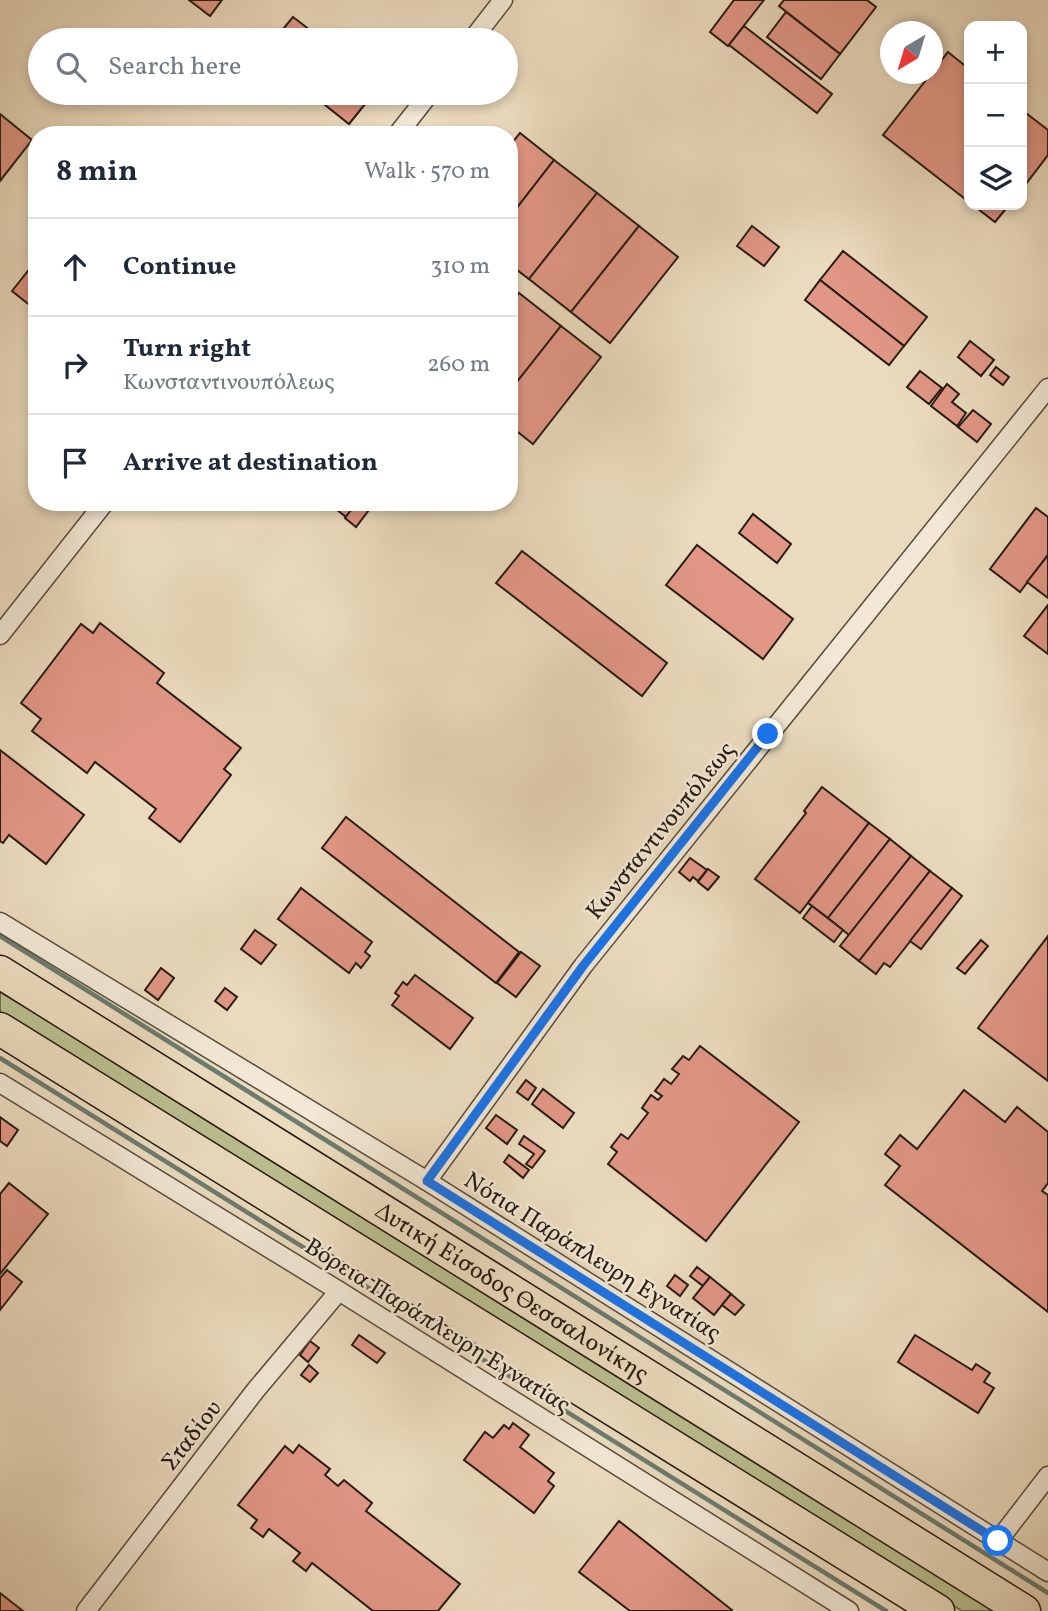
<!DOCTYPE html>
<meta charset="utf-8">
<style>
:root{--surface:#fff;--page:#f2f2f3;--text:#1f2937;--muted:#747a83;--line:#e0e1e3}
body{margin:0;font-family:Vollkorn,serif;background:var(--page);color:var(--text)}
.controls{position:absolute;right:21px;top:21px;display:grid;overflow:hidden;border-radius:14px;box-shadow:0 4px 10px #0003}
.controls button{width:63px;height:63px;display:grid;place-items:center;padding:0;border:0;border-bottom:2px solid var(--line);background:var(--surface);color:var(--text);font:35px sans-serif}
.compass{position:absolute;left:880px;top:21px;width:63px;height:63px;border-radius:50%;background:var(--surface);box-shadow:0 4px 10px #0003;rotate:218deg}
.stop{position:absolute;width:21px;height:21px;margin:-16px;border:5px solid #1a73e8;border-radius:50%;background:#fff}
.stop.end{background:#1a73e8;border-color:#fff;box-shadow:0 2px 7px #0008}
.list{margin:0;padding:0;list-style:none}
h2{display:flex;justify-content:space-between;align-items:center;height:91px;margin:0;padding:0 28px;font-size:30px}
h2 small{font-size:23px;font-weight:400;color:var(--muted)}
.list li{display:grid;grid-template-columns:46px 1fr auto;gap:21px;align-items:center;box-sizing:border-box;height:98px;padding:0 28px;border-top:2px solid var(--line)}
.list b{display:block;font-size:26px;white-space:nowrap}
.list p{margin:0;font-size:23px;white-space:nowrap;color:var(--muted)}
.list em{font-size:23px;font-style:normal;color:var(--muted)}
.icon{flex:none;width:38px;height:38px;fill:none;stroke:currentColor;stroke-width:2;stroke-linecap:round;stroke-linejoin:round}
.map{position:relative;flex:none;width:1048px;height:1611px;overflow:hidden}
.search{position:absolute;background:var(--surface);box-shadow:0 4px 10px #0003;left:28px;top:28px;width:490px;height:77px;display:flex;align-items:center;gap:18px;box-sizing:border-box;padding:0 24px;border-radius:38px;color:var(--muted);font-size:26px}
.panel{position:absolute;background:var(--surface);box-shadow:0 4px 10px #0003;left:28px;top:126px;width:490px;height:385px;border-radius:28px}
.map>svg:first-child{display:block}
.green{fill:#babf8f;stroke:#706d50;stroke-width:2}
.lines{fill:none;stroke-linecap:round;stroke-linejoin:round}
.stream{stroke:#6b7b70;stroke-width:4.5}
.building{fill:#e29786;stroke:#271b11;stroke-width:2}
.street-casing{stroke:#584b3c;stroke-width:21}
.highway-casing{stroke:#271b11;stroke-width:35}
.street{stroke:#f2e8d5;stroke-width:18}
.highway{stroke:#ebdbbe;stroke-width:32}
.route{stroke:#1a73e8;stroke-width:9}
.labels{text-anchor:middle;stroke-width:5;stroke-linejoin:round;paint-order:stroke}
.street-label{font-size:24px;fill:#271b11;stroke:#f2e8d5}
</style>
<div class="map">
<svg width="1048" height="1611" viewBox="0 0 1048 1611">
<rect width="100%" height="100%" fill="#ebdbbe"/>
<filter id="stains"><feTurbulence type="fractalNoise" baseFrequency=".00286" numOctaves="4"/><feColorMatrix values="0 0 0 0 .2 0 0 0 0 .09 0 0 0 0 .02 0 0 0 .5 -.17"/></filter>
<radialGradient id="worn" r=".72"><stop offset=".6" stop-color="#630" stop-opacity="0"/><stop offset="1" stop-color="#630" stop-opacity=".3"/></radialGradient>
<path class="green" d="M0,990L995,1611H962L0,1012Z"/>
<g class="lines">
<g class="stream">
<path d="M0,936L1048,1593"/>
<path d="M0,1058L886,1611"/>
</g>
</g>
<g class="building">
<path d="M189,0H222L210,16Z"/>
<path d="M734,0H764L728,46L710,32Z"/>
<path d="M784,0H867L876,7L840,54L779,6Z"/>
<path d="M786,12L840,54L821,79L767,37Z"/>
<path d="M293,17L323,40H274Z"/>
<path d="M744,26L832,94L817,113L729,45Z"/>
<path d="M948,52L969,69V202L883,135Z"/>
<path d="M310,93H374L349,124Z"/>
<path d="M1022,110L1048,130V155L1022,189Z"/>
<path d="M0,114L32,140L0,181Z"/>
<path d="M520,133L554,160L509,218V147Z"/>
<path d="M554,160L597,193L529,279L509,264V218Z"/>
<path d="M597,193L639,226L571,312L529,279Z"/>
<path d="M973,205H1009L995,222Z"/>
<path d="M639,226L678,257L610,343L571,312Z"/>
<path d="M752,226L779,247L764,266L737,246Z"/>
<path d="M843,251L927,317L904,346L820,280Z"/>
<path d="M35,262L37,264V311L12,291Z"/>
<path d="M820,280L904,346L889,365L805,300Z"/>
<path d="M519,293L561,326L509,392V306Z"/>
<path d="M561,326L601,357L533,444L509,425V392Z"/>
<path d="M970,341L994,360L981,376L958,357Z"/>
<path d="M996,367L1009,377L1003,385L990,375Z"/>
<path d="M920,371L942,388L929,404L907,387Z"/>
<path d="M947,384L959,394L952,402L966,413L957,426L931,406Z"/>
<path d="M973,410L991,424L977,442L958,427Z"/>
<path d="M327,502H357L346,517Z"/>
<path d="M357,502H375L356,527L345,518Z"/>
<path d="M1036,508L1048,517V555L1020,592L990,569Z"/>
<path d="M753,514L791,544L777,563L739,533Z"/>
<path d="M697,545L793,619L763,659L666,585Z"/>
<path d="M522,551L667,663L642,696L496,583Z"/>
<path d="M1048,555V598L1027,582Z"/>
<path d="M1048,605V654L1024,636Z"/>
<path d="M100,623L164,673L157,683L241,748L224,769L231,775L180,842L149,818L156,809L95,762L87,773L32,731L41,719L21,703L81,624L93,633Z"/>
<path d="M0,750L84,815L46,864L9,835L3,843L0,841Z"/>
<path d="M822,787L869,823L800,913L755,879L806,813L804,811Z"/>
<path d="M346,817L519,952L496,983L322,848Z"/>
<path d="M869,823L890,839L828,918L808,903Z"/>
<path d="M890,839L911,856L849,935L828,918Z"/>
<path d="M911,856L930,871L859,961L840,946Z"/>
<path d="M690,858L707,870L698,881L693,877L690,881L679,872Z"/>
<path d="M708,869L719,877L708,890L698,882Z"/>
<path d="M930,871L952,888L890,967L884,963L876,974L859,961Z"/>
<path d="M301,888L372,942L365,952L370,956L361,968L356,963L349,973L278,919Z"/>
<path d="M952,888L962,896L921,949L910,941Z"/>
<path d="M812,906L843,930L834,942L803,918Z"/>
<path d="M255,930L276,945L261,964L241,949Z"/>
<path d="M1048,936V1081L978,1028Z"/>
<path d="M981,940L988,946L965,974L957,968Z"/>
<path d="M521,952L540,966L516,997L497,983Z"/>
<path d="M161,968L174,978L158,1000L145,990Z"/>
<path d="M415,975L473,1018L450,1049L392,1005L399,996L395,993L403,982L407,985Z"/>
<path d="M225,988L237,997L227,1010L215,1001Z"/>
<path d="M700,1046L799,1122L706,1241L608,1164L617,1152L611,1147L621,1134L628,1139L648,1113L642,1108L651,1095L658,1100L662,1096L655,1091L664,1079L671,1084L679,1074L672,1069L683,1056L689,1060Z"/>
<path d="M526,1080L536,1088L528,1100L517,1092Z"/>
<path d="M543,1089L574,1113L563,1128L532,1104Z"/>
<path d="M964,1090L1005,1122L1017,1107L1048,1132V1183L1042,1191L1048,1195V1312L885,1185L900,1166L885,1154L900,1135L917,1149Z"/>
<path d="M496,1115L517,1130L507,1144L486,1128Z"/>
<path d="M0,1117L18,1130L7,1146L0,1141Z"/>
<path d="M524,1136L545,1151L532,1168L526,1164L534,1154L519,1144Z"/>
<path d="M509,1155L529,1170L523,1178L504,1162Z"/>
<path d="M9,1183L48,1214L0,1274V1194Z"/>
<path d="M697,1267L710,1277L703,1286L690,1276Z"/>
<path d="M7,1270L22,1282L0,1310V1278Z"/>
<path d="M675,1275L688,1285L680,1296L667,1286Z"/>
<path d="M710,1277L731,1294L714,1315L693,1298Z"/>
<path d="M731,1294L744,1305L735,1315L722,1305Z"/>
<path d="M359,1335L385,1353L377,1363L352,1345Z"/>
<path d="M915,1335L972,1370L976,1364L990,1373L984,1382L994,1388L978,1413L898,1362Z"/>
<path d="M310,1341L319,1348L308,1362L300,1355Z"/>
<path d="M309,1365L318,1373L310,1382L301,1375Z"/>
<path d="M513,1423L529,1435L520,1447L554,1473L548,1481L554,1486L534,1513L464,1460L485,1432L493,1438L504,1425L509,1429Z"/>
<path d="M299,1445L330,1469L325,1475L338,1486L344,1480L372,1503L366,1511L460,1584L438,1611H373L312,1563L306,1571L293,1561L300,1553L269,1529L263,1537L251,1528L257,1520L238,1505L285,1446L293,1453Z"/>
<path d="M619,1521L732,1610L731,1611H630L579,1572Z"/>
<path d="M0,1593L23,1611H0Z"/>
</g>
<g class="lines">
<defs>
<g id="street">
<path d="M472,40L503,0"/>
<path d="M397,135L430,93"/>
<path d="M0,635L105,502"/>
<path d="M0,922L427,1181L1048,1572"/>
<path d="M0,1083L339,1291L849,1611"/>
<path d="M427,1181L583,966L1048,388"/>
<path d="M998,1541L1048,1476"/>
<path d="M86,1611L255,1391L339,1291"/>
</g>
<g id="highway">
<path id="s1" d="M0,972L1024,1611"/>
<path d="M0,1029L938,1611"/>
</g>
</defs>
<use href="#street" class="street-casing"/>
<use href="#highway" class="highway-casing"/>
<use href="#street" class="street"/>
<use href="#highway" class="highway"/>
</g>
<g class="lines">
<path class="route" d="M768,734L583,966L427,1181L998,1541"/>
</g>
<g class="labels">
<g class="street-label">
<text transform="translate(660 830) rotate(-51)" y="8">Κωνσταντινουπόλεως</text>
<text transform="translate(593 1256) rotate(32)" y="8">Νότια Παράπλευρη Εγνατίας</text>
<text dy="8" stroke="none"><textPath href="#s1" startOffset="604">Δυτική Είσοδος Θεσσαλονίκης</textPath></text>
<text transform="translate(438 1325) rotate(32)" y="8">Βόρεια Παράπλευρη Εγνατίας</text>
<text transform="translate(191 1435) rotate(-52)" y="8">Σταδίου</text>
</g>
</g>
<rect width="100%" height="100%" filter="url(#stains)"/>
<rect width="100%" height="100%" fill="url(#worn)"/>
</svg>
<div class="controls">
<button>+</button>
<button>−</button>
<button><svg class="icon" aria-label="layers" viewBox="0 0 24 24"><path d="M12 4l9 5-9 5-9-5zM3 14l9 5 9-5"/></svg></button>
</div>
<svg class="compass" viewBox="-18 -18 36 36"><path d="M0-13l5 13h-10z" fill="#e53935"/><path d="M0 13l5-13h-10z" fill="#747a83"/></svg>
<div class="stop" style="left:998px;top:1541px"></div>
<div class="stop end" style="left:768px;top:734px"></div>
<div class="search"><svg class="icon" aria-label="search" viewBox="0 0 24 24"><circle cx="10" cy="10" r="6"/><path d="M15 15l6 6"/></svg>Search here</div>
<section class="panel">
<h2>8 min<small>Walk · 570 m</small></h2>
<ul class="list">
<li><svg class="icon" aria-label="ahead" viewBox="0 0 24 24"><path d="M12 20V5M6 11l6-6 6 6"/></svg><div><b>Continue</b></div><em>310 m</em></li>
<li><svg class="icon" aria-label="right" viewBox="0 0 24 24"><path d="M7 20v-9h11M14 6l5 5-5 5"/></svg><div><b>Turn right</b><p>Κωνσταντινουπόλεως</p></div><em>260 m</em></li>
<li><svg class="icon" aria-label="arrive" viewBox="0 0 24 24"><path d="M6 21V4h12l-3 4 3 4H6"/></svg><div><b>Arrive at destination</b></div></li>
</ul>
</section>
</div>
